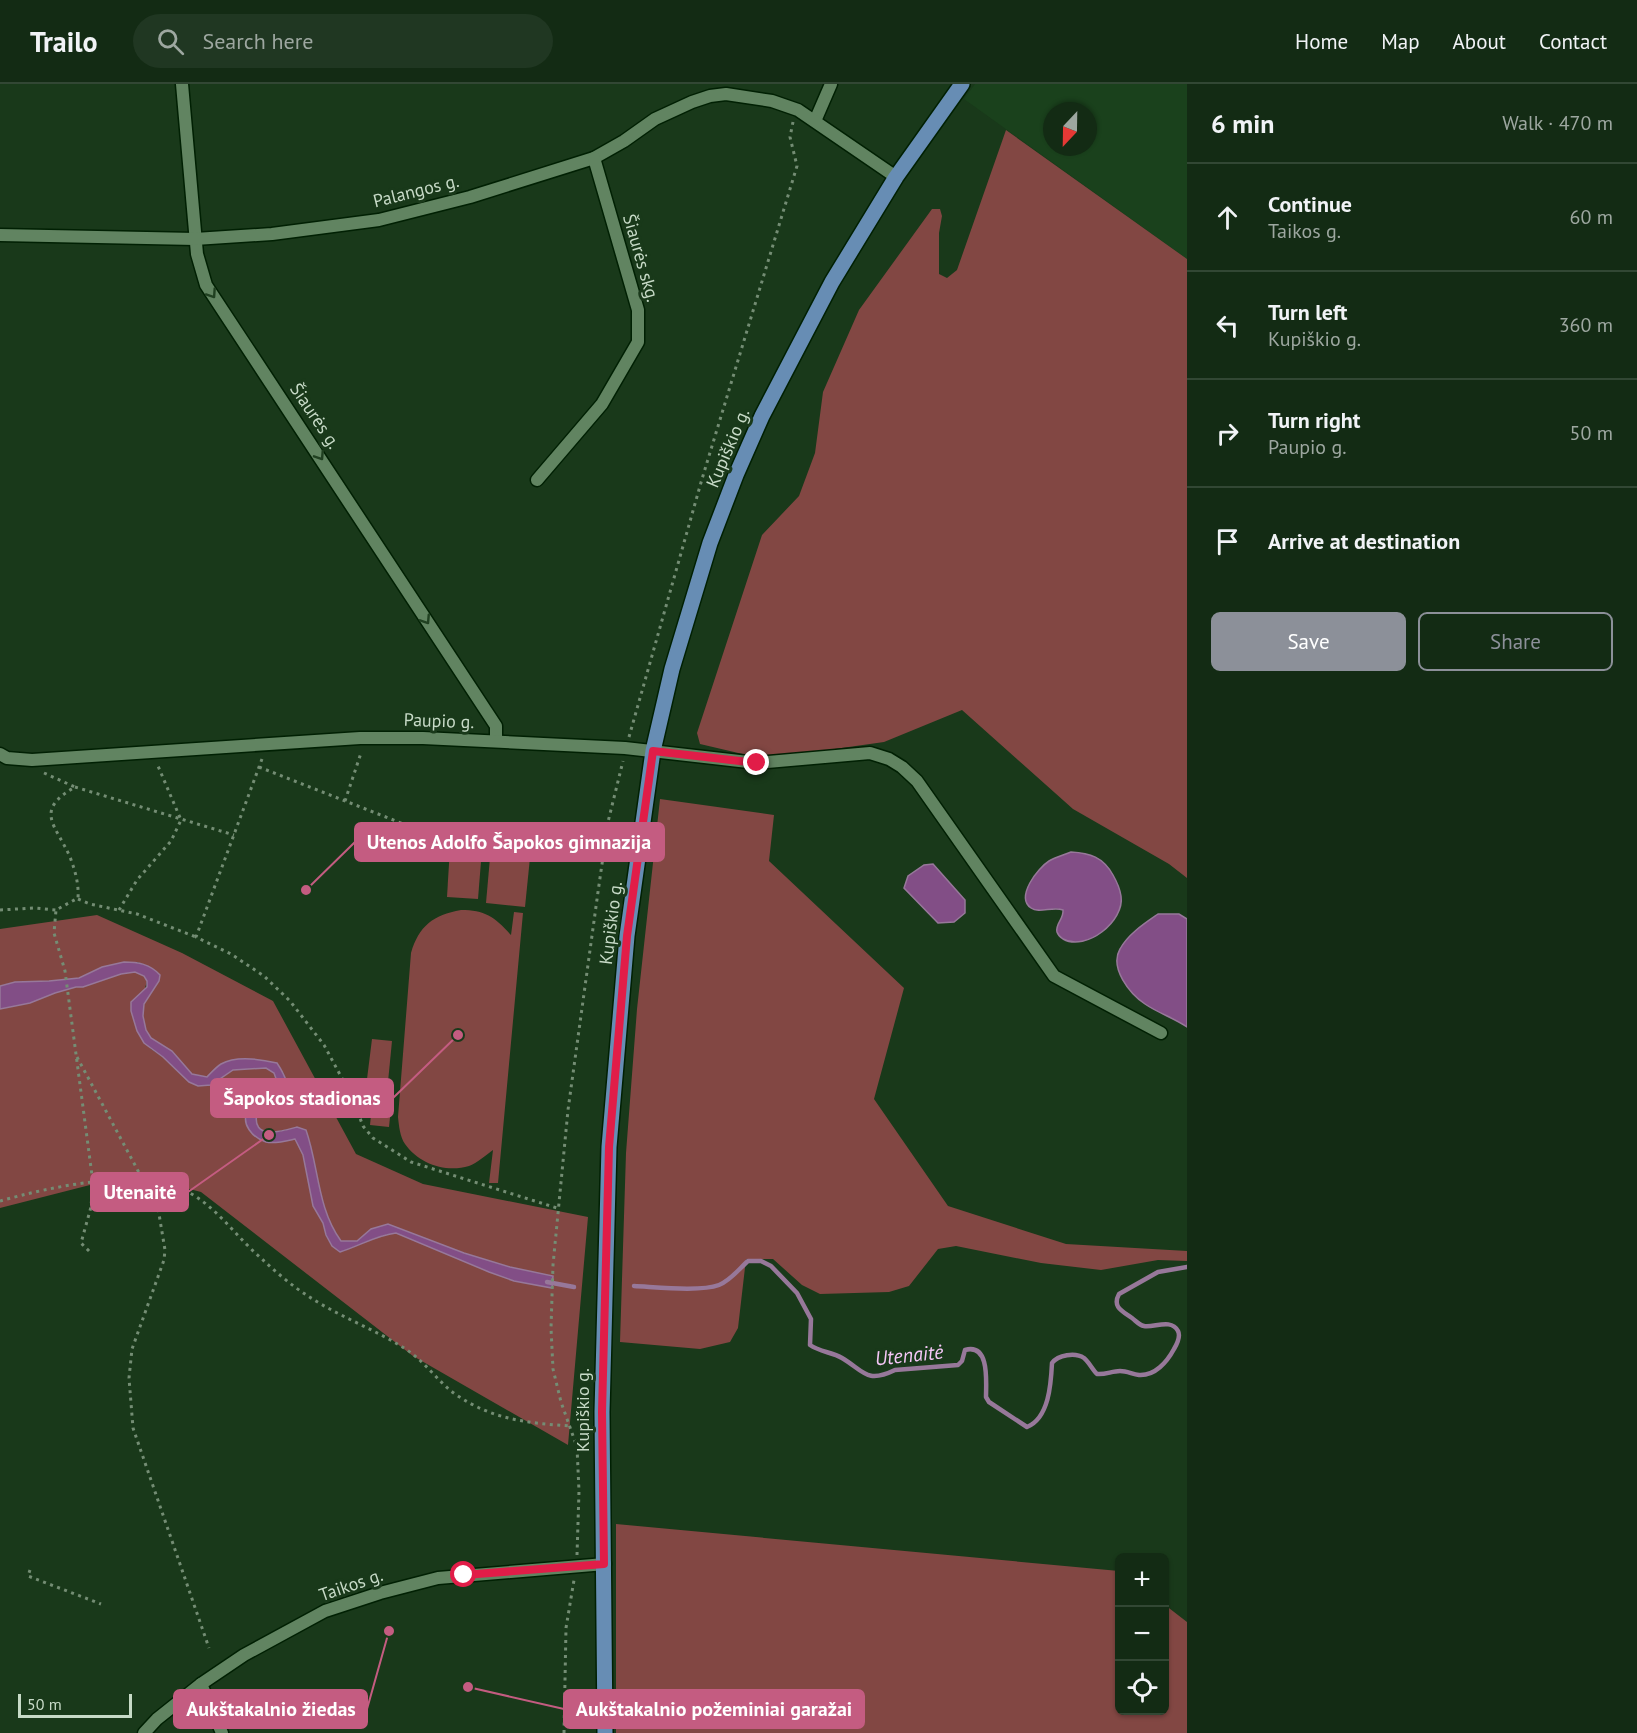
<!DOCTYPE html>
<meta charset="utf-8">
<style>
:root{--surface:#132b14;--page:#203722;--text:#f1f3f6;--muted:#9da7a0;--line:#324734;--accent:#8c9099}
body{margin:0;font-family:"PT Sans",sans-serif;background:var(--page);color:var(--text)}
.controls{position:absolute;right:18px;bottom:18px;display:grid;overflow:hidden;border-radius:9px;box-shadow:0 2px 4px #0004}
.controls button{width:54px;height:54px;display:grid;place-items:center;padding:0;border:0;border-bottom:2px solid var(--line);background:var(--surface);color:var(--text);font:30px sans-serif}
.compass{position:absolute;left:1043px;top:18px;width:54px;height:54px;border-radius:50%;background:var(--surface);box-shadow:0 2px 4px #0004;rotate:202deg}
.scale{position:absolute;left:18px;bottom:15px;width:114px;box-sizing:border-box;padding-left:6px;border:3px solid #c7dac7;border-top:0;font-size:16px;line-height:21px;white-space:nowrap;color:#c7dac7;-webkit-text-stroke:4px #19391a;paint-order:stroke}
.stop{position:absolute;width:18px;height:18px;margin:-14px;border:4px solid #e11d48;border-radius:50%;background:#fff}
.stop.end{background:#e11d48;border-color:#fff;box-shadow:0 2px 6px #0008}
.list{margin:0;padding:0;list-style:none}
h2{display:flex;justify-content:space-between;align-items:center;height:78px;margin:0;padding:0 24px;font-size:26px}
h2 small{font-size:20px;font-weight:400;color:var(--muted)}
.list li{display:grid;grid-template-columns:39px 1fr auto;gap:18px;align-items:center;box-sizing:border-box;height:108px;padding:0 24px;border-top:2px solid var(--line)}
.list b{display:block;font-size:22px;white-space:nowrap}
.list p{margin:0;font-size:20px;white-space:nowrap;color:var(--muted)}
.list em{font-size:20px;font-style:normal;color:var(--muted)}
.actions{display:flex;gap:12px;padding:18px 24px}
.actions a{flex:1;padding:14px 0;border:2px solid var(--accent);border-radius:9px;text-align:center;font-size:21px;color:var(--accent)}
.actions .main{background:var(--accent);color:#fff}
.icon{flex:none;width:33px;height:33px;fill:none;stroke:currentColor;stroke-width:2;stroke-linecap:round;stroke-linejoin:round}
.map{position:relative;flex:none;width:1187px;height:1649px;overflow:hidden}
header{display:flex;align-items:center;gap:36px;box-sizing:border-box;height:84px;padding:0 30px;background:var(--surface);border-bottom:2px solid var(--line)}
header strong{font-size:28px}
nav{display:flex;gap:33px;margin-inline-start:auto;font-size:21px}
.search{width:420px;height:54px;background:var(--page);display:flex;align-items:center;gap:15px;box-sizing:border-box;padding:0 21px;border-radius:33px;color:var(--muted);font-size:22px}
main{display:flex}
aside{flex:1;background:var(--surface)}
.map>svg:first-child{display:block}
.built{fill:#1a411c;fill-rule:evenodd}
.green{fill:#824743}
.water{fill:#824e86;stroke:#97789a;stroke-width:1.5}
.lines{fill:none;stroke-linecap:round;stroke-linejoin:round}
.stream{stroke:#97789a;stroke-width:4.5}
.street-casing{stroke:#002003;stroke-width:15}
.primary-casing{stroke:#002003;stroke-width:18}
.path{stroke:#748d74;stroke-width:3;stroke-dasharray:3 4.5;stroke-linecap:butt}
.street{stroke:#618461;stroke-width:12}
.primary{stroke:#678db4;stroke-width:15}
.oneway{stroke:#204021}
.route{stroke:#e11d48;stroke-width:8}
.labels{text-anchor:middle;stroke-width:6;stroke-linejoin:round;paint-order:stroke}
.street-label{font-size:18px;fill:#c7dac7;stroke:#19391a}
.water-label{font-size:20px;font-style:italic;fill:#f5c7f7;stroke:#19391a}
.leader{fill:none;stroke:#c45c81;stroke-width:2}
.callout-dot{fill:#c45c81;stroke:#19391a;stroke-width:2}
.callout{fill:#c45c81;stroke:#c45c81;stroke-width:2}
.callout-label{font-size:20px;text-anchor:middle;font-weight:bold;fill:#fff}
</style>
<header>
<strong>Trailo</strong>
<div class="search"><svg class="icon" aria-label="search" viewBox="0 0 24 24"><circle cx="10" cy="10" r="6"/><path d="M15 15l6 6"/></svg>Search here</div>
<nav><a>Home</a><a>Map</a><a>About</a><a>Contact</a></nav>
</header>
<main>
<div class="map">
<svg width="1187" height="1649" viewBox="0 0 1187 1649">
<rect width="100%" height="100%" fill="#19391a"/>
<path class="built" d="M975,0H1187V175L964,15ZM1052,27H1088V63H1052Z"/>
<g class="green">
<path d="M1006,46L1187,175V794L1169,780L1073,725L962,626L884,658L764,675L700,660L697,649L762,451L799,412L815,369L823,308L859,226L932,125H940L942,132L939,149V190L947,194L957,186Z"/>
<path d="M660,715L774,731L769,777L904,904L874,1015L948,1122L1066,1160L1187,1167V1177L1158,1176L1101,1186L1041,1179L956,1162L938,1165L909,1202L889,1208L820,1210L802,1201L773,1175H746L738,1244L730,1258L700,1265L620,1258L626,1069L637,925Z"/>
<path d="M492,751L532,754L525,823L486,819Z"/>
<path d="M450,763L482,765L478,815L447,813Z"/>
<path d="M461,826C485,826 495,833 511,851L514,828L523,829L498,1099H489L493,1066C486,1071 477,1079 469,1082C446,1089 419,1080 405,1060C400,1053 399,1042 398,1033L411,869C419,842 433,831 461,826Z"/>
<path d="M97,831L182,869L273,917L356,1070L423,1100L588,1133L568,1361L413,1272L201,1108L133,1090L0,1124V925L30,919L55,909L76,903H83L121,890L135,888L144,892L147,897L144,908L131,918V927L137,947L151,965L163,973L189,998L211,1001L233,986L266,984L274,989L279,1003L277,1009C262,1020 250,1017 245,1038L276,1058L295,1055L303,1071L313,1122L323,1139L326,1152L332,1162L340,1168C359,1162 377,1151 396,1149L514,1197L552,1204V1192L510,1183L464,1169L389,1141L371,1145L357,1157H341C317,1125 319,1083 306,1046C302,1046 295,1044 291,1045C277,1047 252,1055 257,1029L284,1019L286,1015L284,989L257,975L231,976L219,981L207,993L192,990L172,967L151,954L146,946L143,932L144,920L159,897L160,892L148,882L137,878L102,883L79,894L49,897L15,898L0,902V845Z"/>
<path d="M372,955L392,957L388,998L367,995Z"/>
<path d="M374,1003L393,1005L389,1043L370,1041Z"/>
<path d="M616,1440L1119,1487L1120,1626H1164L1165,1521L1187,1538V1649H616Z"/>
</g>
<g class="water">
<path d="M1071,768C1090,769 1103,773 1113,791C1117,798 1120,805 1121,812C1125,837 1086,868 1063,855C1060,853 1058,851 1057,848C1055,840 1064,835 1063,826C1053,822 1039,830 1031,824C1015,813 1038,784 1049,777C1055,773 1064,771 1071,768Z"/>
<path d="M933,780L965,816V829L954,838L938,839L904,804L908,792L924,781Z"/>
<path d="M1158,830H1179L1187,835V943C1174,934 1158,929 1145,920C1130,910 1109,884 1120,865C1128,850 1145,839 1158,830Z"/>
<path d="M124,878C138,878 150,880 160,891L159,897L144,920L143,932L146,946L151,954L172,967L192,990L207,993C211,989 216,983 221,980C237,971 260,975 277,979C285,991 292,1005 284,1019L257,1029C251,1057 283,1047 297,1043L306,1046C319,1083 317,1124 341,1157H357L371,1145L388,1140L464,1169L510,1183L553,1192L552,1204L514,1197L489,1188L396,1149C377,1151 359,1162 340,1168L332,1162L326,1151L323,1139L313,1122L303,1071L295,1055C286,1057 275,1060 266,1058C253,1054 240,1040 248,1026C254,1018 269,1015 277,1008L279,1003L274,989L266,984L233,986L211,1001L198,1002L189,998L163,973L144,959L137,947L131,927V918L147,903V897L144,892L135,888L121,890L83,903H76L55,909L30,919L0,925V902L15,898L49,897L79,894L102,883Z"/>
</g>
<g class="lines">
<g class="stream">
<path d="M547,1198L574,1203"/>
<path d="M634,1202C656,1203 700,1208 719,1201C730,1197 739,1185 748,1177H761L771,1182L797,1209L811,1235L810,1261C820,1268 832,1268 842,1274C864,1287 866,1300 895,1286L958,1281L962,1277L965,1266C990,1259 986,1298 986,1313L989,1318L1027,1343C1049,1334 1051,1300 1052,1279C1058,1271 1075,1268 1084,1274C1089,1278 1092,1285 1097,1290C1105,1291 1112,1287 1120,1287C1127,1287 1132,1290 1139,1291C1155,1292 1167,1278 1174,1265C1177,1260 1181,1253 1178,1247C1171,1234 1154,1244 1144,1242C1139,1241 1136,1237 1132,1234C1122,1227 1112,1223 1119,1210L1158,1188L1187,1183"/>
</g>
<defs>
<g id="street">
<path d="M182,0L197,170L206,201L496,642V657"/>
<path d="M815,37L831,0"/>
<path d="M0,151L195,155L272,150L379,136L470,113L594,74L624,57L655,35L692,18L710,12L726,10L772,17L798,26L896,93"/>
<path d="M537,396L602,320L638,258V226L594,74"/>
<path d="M0,670L7,674L32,676L360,654H423L625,664L757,679L870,669L889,675L902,683L917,697L1054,892L1161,949"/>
<path d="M201,1600L222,1649"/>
<path d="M144,1649L157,1635L201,1600L244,1571L325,1527L380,1509L438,1494L605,1480"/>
</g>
<path id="primary" d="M605,1649L602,1328L609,1063L627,852L653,667L672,585L710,459L736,391L762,332L832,198L896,93L962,0"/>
</defs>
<use href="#street" class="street-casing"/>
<use href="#primary" class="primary-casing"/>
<g class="path">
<path d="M629,653L702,395L797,82L790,53L793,38"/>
<path d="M262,675L196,853L231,870L264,892L290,917L324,961L351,1011L363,1042L373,1054L411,1078L557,1124"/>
<path d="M259,683L434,752"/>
<path d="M44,689L75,703C33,727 56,741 70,773C75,786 79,800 78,814L56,826L54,849L65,887L93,1099L91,1123L81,1159L90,1168"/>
<path d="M75,703L234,751"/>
<path d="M345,717L361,669"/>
<path d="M78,815L90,820L137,830L196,853"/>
<path d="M0,826L34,824L56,826"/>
<path d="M119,826L137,796L171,757L181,736L158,682"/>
<path d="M77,973L158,1124L165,1166L164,1176L132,1265L129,1294L133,1344L209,1564"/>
<path d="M0,1117C50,1103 135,1084 184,1106C216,1121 236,1153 262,1175C276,1188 292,1202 308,1212C338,1232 374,1245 404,1264C425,1277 437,1297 455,1310C493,1336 527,1339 571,1342"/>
<path d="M577,1471L579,1407L577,1363L561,1318L553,1285L551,1244L553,1181L568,1026L598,808L608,738L623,677"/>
<path d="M30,1486L28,1492L101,1520"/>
<path d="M564,1649L566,1544L574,1496"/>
</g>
<use href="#street" class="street"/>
<use href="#primary" class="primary"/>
</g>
<defs><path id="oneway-chevron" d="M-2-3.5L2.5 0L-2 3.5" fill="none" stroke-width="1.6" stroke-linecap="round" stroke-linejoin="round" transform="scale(1.5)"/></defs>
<g class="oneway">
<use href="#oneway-chevron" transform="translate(212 210) rotate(56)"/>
<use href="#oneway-chevron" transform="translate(320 372) rotate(57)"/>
<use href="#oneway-chevron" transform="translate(426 536) rotate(57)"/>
</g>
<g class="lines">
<path class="route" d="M464,1491L604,1480L602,1328L609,1063L627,852L653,667L757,679"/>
</g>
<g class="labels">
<g class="street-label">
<text transform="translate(416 107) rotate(-14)" y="6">Palangos g.</text>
<text transform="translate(641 174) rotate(74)" y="6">Šiaurės skg.</text>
<text transform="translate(315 332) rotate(56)" y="6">Šiaurės g.</text>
<text transform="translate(728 364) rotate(-67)" y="6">Kupiškio g.</text>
<text transform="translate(439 637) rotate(2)" y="6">Paupio g.</text>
<text transform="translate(611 839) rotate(-83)" y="6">Kupiškio g.</text>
<text transform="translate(583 1326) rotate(-90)" y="6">Kupiškio g.</text>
<text transform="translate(351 1501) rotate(-19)" y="6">Taikos g.</text>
</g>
<g class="water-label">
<text transform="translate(909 1271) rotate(-6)" y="7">Utenaitė</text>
</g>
</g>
<path class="leader" d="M306 806L355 758M458 951L393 1014M269 1051L188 1108M389 1547L367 1625M468 1603L564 1625"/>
<g class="callout-dot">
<circle cx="306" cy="806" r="6"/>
<circle cx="458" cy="951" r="6"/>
<circle cx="269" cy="1051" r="6"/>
<circle cx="389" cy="1547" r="6"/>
<circle cx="468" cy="1603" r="6"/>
</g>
<g class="callout">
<rect x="355" y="739" width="309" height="38" rx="6"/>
<rect x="211" y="995" width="182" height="38" rx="6"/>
<rect x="91" y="1089" width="97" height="38" rx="6"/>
<rect x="174" y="1606" width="193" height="38" rx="6"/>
<rect x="564" y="1606" width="300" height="38" rx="6"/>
</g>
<g class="callout-label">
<text x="509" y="765">Utenos Adolfo Šapokos gimnazija</text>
<text x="302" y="1021">Šapokos stadionas</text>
<text x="140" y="1115">Utenaitė</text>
<text x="271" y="1632">Aukštakalnio žiedas</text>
<text x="714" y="1632">Aukštakalnio požeminiai garažai</text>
</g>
</svg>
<div class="controls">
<button>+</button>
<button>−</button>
<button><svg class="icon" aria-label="locate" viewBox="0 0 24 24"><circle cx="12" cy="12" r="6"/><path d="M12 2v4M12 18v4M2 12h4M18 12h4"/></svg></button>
</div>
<svg class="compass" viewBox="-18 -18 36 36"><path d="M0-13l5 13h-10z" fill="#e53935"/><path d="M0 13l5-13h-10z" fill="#9da7a0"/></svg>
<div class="scale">50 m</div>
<div class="stop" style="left:464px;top:1491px"></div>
<div class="stop end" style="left:757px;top:679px"></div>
</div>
<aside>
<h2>6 min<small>Walk · 470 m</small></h2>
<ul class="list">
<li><svg class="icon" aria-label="ahead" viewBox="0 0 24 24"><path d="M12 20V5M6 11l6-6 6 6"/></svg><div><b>Continue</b><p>Taikos g.</p></div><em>60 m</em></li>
<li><svg class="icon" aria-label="left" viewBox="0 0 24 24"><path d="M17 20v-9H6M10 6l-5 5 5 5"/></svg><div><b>Turn left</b><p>Kupiškio g.</p></div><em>360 m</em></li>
<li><svg class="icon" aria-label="right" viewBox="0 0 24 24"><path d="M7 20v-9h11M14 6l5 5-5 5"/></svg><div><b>Turn right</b><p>Paupio g.</p></div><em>50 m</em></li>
<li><svg class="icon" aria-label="arrive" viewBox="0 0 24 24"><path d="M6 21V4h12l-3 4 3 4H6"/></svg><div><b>Arrive at destination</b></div></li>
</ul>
<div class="actions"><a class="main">Save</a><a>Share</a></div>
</aside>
</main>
